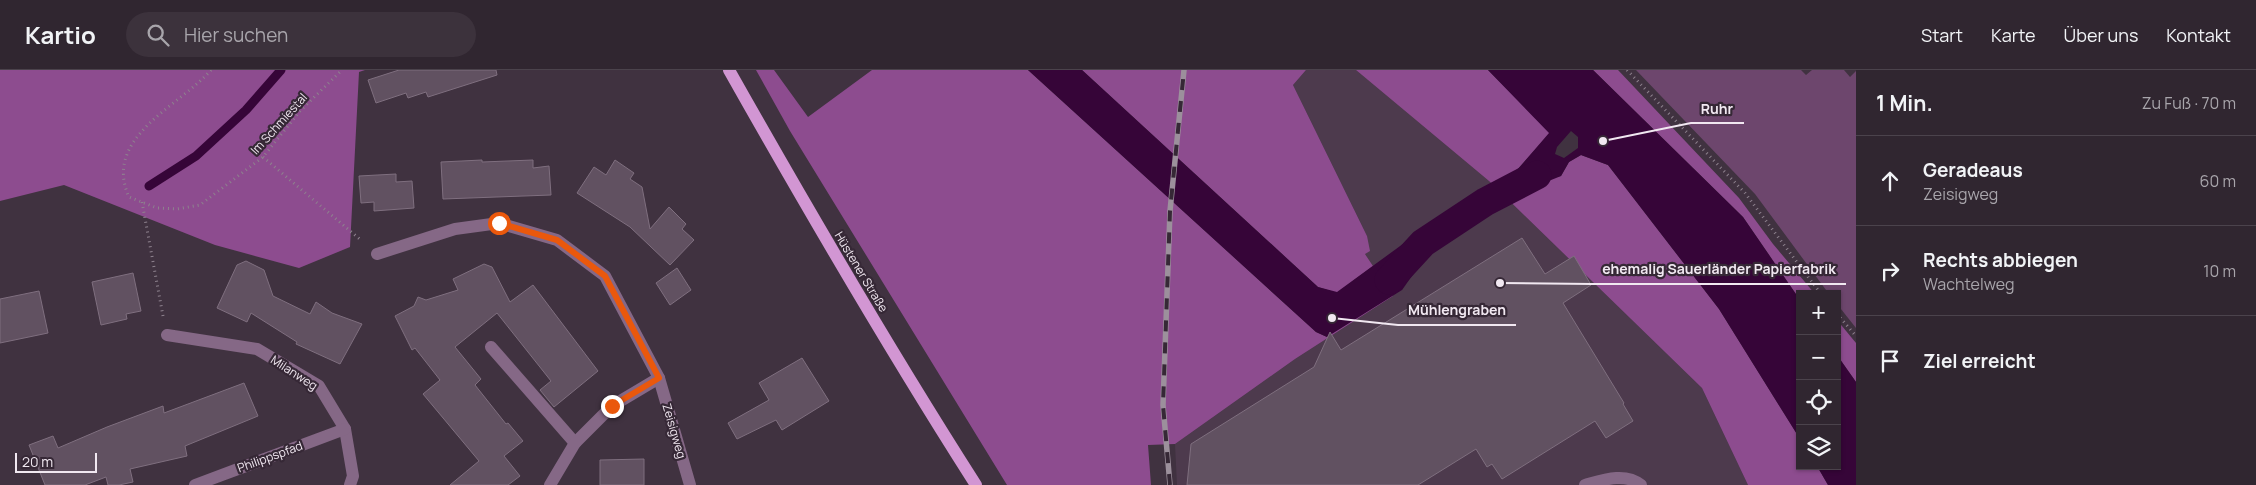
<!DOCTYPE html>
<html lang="de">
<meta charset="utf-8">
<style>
:root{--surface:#302630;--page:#3c323c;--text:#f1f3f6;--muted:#a8a5ab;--line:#4b434c}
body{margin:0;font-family:Manrope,sans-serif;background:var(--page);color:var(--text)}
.controls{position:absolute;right:15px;bottom:15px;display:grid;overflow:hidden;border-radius:0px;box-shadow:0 1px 4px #0004}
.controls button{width:45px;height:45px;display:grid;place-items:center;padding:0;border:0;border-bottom:1px solid var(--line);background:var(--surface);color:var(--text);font:25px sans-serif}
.scale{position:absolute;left:15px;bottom:12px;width:82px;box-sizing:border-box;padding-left:5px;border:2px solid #f1e8f1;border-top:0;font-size:14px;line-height:18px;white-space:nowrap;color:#f1e8f1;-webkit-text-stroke:4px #362836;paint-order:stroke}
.stop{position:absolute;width:15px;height:15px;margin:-11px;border:4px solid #ea580c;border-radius:50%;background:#fff}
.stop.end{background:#ea580c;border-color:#fff;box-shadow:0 1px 5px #0008}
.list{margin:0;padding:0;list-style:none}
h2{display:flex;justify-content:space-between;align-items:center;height:65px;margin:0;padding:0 20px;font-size:21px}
h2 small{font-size:16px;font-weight:400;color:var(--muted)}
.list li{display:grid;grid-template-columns:32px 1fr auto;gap:15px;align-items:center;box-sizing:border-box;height:90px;padding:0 20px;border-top:1px solid var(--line)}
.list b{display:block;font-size:19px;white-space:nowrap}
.list p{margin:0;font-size:16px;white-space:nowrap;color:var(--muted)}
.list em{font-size:16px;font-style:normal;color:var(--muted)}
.icon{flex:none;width:28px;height:28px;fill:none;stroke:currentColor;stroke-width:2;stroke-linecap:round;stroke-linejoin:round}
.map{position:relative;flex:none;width:1856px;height:415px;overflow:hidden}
header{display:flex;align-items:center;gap:30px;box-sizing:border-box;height:70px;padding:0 25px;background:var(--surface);border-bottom:1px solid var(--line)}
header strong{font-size:24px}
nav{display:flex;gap:28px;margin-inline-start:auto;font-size:18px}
.search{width:350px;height:45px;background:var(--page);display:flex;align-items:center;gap:12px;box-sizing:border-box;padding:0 18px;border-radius:28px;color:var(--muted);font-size:19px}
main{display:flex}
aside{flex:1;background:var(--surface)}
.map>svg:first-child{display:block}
.built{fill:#4d3a4d;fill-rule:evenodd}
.green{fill:#6d466d}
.forest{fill:#8d4c8f}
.water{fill:#360538;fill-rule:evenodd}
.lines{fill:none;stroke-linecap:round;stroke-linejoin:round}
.stream{stroke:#360538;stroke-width:9}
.canal{stroke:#360538;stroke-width:29}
.building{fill:#615161;stroke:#7f6f7f}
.path{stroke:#8e828e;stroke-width:3;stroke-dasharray:1 4;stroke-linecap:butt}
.lane{stroke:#856886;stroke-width:12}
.street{stroke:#856886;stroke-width:12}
.primary{stroke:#d296d3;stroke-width:12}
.rail-casing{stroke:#9c909c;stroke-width:5.5}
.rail{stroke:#362836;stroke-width:4;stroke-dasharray:11;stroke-linecap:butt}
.route{stroke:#ea580c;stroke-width:6}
.labels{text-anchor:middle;stroke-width:4.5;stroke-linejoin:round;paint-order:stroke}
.street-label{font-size:12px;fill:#f1e8f1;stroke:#362836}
.leader{fill:none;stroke:#f1e8f1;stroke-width:2}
.callout-dot{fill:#f1e8f1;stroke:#362836;stroke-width:2}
.callout-label{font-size:14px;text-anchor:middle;font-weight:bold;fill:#f1e8f1;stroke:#362836;stroke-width:4.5;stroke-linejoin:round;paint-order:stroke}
</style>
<header>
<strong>Kartio</strong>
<div class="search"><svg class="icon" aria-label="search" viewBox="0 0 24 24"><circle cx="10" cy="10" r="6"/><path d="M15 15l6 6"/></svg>Hier suchen</div>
<nav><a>Start</a><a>Karte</a><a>Über uns</a><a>Kontakt</a></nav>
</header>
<main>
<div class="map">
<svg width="1856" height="415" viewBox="0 0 1856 415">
<rect width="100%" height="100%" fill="#403240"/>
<path class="built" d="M1306,0H1356L1489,111L1702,318L1748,415H1177L1175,374L1295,289L1393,226L1365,184L1367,166L1293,15ZM1480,125L1490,139L1480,148L1428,181L1416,166ZM1407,172L1423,190L1402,220L1374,196Z"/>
<path class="green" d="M1636,0H1801L1806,5L1812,0H1844L1850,7L1856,1V258L1837,234V224H1829L1755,124Z"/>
<g class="forest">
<path d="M0,0H365L359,2L350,177L299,198L215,175L64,115L0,131Z"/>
<path d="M756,0H774L808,47L872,0H1028L1316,262L1327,267L1373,196L1337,223L1318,217L1082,0H1306L1293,15L1367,166L1370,181L1365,184L1393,226L1295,289L1175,374L1148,375L1151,415H1007L790,61Z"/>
<path d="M1356,0H1488L1550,63L1499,120L1561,106L1569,92L1581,85L1608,95L1719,239L1800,369V396H1817L1828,415H1748L1702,318L1489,111Z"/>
<path d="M1593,0H1618L1739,128L1773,174L1815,224H1800V230L1743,147Z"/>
<path d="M1837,250L1856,273V312L1837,285Z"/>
</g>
<g class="water">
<path d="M1028,0H1082L1318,217L1337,222L1407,171L1423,190L1402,220L1327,267L1316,262Z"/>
<path d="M1488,0H1593L1743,147L1800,230V369L1719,239L1608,95L1581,85L1569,92L1561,106L1507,128L1499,121L1549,63ZM1571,61L1578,67V78L1564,88L1555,84L1557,77Z"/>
<path d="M1481,125L1490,139L1480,148L1428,181L1416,166Z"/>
<path d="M1837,285L1856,312V415H1828L1817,396H1837Z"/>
</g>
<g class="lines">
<path class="stream" d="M149,116L196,86L246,40L281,0"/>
<path class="canal" d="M1389,210L1423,173L1485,132L1537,105"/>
</g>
<g class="building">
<path d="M399,0H496L497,5L428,27L426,22L408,28L406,23L376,33L368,10Z"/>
<path d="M482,90V92L533,90V98L549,96L551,125L443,129L441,92Z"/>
<path d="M615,90L634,103L630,109L642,117L650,159L669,137L686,154L682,159L694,170L670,195L630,157L577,123L594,97L606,105Z"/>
<path d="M396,104V112L412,111L414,138L374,141V132L361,133L359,106Z"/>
<path d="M1522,168L1545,204L1574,186L1587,208L1591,215L1563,233L1624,333L1623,334L1633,351L1606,368L1595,351L1502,409L1492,394L1487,397L1476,379L1418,415H1187L1191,374L1314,297L1330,262L1341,280Z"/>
<path d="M246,191L264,200L273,226L310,244L316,232L332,243L362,254L340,294L296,274L297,272L251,243L247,252L217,238L237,195Z"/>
<path d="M484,194L492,197L510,232L533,215L598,301L554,337L540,320L551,311L497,243L455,277L481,309L475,315L506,354L508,353L523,371L504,386L520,406L508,415H450L479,391L423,324L440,310L415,278L412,280L395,246L414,236L418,227L426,230L458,220L453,209Z"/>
<path d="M677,198L691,220L670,235L656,213Z"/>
<path d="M133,203L141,241L126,244L127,249L101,255L92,212Z"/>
<path d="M39,221L48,263L0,273V229Z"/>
<path d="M802,288L829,331L782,360L776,350L737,369L728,353L769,330L759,313Z"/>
<path d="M244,313L258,346L185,376L187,386L130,399L133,412L119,415H108L106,407L85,415H45L29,375L53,366L58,378L107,357L163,336L164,343Z"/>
<path d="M644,389V415H600V390Z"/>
</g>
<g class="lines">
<g class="path">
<path d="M211,0C180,36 102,67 129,127L157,138L177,139L200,135L263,87L300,41L342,0"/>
<path d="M1627,0L1745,123L1821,224"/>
<path d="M263,87L362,171"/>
<path d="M142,132L163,246"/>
<path d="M1837,244L1856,266"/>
</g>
<g class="lane">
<path d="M491,277L575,373"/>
<path d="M1585,415C1603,410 1625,402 1641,415"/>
</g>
<g class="street">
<path d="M377,184L455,159L499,153L557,170L605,206L659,308L690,415"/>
<path d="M167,265L257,279L319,316L345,359L353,406L350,415"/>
<path d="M195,415L345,359"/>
<path d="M550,415L575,373L612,336L659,308"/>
</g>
<path class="primary" d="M729,0C808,140 889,279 976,415"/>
<defs>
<path id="rail" d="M1170,415L1163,335L1170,141L1184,0"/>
</defs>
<use href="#rail" class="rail-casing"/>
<use href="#rail" class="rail"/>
</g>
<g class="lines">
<path class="route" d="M499,153L557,170L605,206L659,308L612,336"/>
</g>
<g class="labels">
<g class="street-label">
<text transform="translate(279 54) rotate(-48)" y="4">Im Schmiestal</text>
<text transform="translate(861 202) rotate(59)" y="4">Hüstener Straße</text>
<text transform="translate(294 303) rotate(33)" y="4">Milanweg</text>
<text transform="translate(674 361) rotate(74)" y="4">Zeisigweg</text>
<text transform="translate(270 387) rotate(-20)" y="4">Philippspfad</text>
</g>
</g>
<path class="leader" d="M1603 71L1691 53H1744M1500 213L1592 214H1846M1332 248L1398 255H1516"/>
<g class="callout-dot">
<circle cx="1603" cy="71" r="5"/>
<circle cx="1500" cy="213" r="5"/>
<circle cx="1332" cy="248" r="5"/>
</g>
<g class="callout-label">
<text x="1717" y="44">Ruhr</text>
<text x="1719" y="204">ehemalig Sauerländer Papierfabrik</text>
<text x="1457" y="245">Mühlengraben</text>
</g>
</svg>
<div class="controls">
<button>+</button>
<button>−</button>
<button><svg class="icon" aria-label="locate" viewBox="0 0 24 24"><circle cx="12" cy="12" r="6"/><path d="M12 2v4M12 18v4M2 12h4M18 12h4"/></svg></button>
<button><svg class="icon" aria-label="layers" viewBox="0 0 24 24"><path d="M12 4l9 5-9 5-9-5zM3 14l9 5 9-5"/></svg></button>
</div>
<div class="scale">20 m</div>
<div class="stop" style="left:499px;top:153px"></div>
<div class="stop end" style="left:612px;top:336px"></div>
</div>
<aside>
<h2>1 Min.<small>Zu Fuß · 70 m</small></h2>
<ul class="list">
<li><svg class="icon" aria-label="ahead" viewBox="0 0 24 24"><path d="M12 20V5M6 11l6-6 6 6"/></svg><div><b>Geradeaus</b><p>Zeisigweg</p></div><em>60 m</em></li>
<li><svg class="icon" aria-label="right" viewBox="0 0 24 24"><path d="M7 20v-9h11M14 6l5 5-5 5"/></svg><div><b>Rechts abbiegen</b><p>Wachtelweg</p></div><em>10 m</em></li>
<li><svg class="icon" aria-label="arrive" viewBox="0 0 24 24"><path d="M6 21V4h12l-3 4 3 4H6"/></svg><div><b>Ziel erreicht</b></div></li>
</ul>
</aside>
</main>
